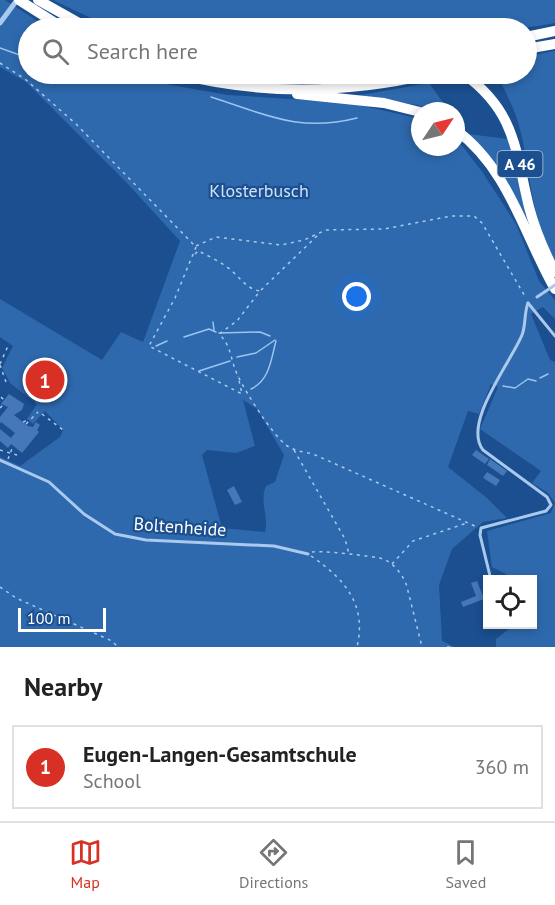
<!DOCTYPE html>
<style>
:root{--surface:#fff;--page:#f6f6f6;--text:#222;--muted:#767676;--line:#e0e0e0;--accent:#d93025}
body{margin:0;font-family:"PT Sans",sans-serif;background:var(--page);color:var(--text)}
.controls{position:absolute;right:18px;bottom:18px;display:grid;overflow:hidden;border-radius:0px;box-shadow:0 3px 9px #0003}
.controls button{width:54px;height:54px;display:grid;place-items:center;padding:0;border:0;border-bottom:2px solid var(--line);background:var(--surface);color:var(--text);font:30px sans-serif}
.compass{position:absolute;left:411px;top:102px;width:54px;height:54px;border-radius:50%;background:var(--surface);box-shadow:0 3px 9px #0003;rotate:55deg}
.scale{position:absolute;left:18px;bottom:15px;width:88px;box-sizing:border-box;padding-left:6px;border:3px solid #fff;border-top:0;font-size:16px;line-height:21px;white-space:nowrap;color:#fff;-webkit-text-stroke:4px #1b4f8f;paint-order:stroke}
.you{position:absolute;left:357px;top:297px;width:21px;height:21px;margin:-15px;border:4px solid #fff;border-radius:50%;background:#1a73e8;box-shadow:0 0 0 9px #1a73e833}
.badge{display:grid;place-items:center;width:39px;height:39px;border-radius:50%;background:var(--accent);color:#fff;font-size:20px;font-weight:700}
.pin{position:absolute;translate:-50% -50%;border:3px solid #fff;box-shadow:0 2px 6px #0006}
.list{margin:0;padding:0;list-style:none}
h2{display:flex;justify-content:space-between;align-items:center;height:78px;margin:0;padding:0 24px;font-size:26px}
h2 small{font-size:20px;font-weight:400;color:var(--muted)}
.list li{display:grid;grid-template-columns:39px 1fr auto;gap:18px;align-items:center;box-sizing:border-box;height:84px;margin:0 12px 12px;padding:0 12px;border:2px solid var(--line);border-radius:0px}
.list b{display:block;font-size:22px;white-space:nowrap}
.list p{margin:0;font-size:20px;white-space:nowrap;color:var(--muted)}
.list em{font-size:20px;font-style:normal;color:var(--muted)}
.icon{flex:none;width:33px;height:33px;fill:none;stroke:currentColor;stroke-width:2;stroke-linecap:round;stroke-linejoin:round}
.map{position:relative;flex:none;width:555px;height:647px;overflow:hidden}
.search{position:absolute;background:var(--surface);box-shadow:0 3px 9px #0003;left:18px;right:18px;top:18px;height:66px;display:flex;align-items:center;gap:15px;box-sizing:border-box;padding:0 21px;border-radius:33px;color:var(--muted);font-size:22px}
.sheet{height:174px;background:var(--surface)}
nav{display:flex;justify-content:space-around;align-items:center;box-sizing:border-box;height:84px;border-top:2px solid var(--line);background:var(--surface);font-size:16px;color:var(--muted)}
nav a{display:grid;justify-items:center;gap:3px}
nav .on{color:var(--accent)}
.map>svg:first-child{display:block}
.green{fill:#2e69ad;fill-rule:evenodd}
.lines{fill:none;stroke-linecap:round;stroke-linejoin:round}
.stream{stroke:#9cc4f0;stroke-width:1.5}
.building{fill:#4478b7}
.path{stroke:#a9c9ee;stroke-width:1.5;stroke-dasharray:3 4.5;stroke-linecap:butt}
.service{stroke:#a9c9ee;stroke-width:3}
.minor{stroke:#a9c9ee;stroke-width:5}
.motorway{stroke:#fff;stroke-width:10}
.service-bridge{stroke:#a9c9ee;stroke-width:3}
.labels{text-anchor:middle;stroke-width:4.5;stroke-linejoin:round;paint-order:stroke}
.shield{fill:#1b4f8f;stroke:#bbcadd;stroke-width:1.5}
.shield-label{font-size:16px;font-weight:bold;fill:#fff}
.park-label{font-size:18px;fill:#cfe3fa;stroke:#1b4f8f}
.street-label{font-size:18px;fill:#fff;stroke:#1b4f8f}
</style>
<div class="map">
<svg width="555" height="647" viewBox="0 0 555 647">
<rect width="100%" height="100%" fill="#1b4f8f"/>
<g class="green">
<path d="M0,0H5L48,28H28V74H127L171,85L228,95L351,103L420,119V147H456V138L483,173L516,224L539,281L555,300V319L543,307L531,314L550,360L555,362V647H496V639L514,625L532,624V580L507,579L506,574L492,567L487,531L551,513L555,503L548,493L532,483L541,471L480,429L498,387L491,384L479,414L468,411L448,467L487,498L507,518L483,522L452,549L439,585L442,641L455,647H0V457L20,466L60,437L63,430L45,411L33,424L27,419L37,404L10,383L2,368L13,346L0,337V299L102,360L121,332L143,342L180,241L126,182L26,82L0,67ZM243,400L257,409L284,455L275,482L266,486C259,502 269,515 265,532L222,528L202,455L207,450L236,453L255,446Z"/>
<path d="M53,0H555V23C513,31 466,32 424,28C406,27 390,23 373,28H112Z"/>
<path d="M555,51V264C531,222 531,171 519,125C514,107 504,90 497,74H526L527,56Z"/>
<path d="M429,83L449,111H429L418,105L355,96Z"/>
<path d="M468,134L508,139L529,228Z"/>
</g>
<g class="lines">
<g class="stream">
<path d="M0,48L28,58"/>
<path d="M76,74L79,75"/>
<path d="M211,97C265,114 298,133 357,118"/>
<path d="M213,322L214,330"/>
<path d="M219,333L260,332L270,336"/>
<path d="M184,337L209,329L216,332"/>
<path d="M156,346L167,341"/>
<path d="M237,357L256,353L275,340"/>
<path d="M199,371L230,361"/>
<path d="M540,378L548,374"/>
<path d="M503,386L515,388L528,379L536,381"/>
<path d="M251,389C270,380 271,359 276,341"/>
</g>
</g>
<g class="building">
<path d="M9,394L24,404L22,410L14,415L28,426L33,427L36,422L40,425L37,430L39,432L22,453L11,444L8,448L0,441V429L11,438L15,433L1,422L0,424V417L8,407L1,404Z"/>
<path d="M476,450L489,459L485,464L472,455Z"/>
<path d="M490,459L507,471L503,476L487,465Z"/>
<path d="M487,472L500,480L496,486L483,478Z"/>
<path d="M234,486L242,502L235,505L227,490Z"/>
<path d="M477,581L484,599L463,607L461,602L476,596L471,583Z"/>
</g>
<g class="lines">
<g class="path">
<path d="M0,63L25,79L76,124L195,246"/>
<path d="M196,246L216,237L281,245L304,240L326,230L384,229L451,216H474L482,223L526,298"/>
<path d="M196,247L175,298L149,346L242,394L238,376"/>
<path d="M195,254L198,251C209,256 223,263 232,271C241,279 247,289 260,291L237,321L219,334C232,346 230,360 238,376C246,393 272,434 286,445C294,451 304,452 313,454L477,527"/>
<path d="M261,290L320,233"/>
<path d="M0,364L8,346"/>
<path d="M0,365L7,385"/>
<path d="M1,397L4,400"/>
<path d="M0,408L3,405"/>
<path d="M42,414L63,430"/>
<path d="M23,422L30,419"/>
<path d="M26,424L38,412"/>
<path d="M0,450L17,455"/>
<path d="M294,450L345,539L349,554"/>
<path d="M8,459L13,446"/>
<path d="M312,552C318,550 374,556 383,559C394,563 404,576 407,587L422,647"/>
<path d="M311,556C345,579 367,605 357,647"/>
<path d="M392,564L413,541L467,523"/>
<path d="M0,587L16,598L112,641L118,647"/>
<path d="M447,647H451"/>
</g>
<g class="service">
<path d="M528,303L555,336"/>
<path d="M0,460L49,482L84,514L115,534L146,540L274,546L308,554"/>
<path d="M491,580L480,535L481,528L546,511L551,505L547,497L483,450C462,423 511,362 522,335C526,325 524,313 528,303"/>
</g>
<path class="minor" d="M0,23L17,0"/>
<g class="motorway">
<path d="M19,0L63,28"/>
<path d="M38,0L88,28"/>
<path d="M526,37L555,31"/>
<path d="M526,49L555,44"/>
<path d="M177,74C261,95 346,94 431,74"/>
<path d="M232,74L309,78L368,74"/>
<path d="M464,74C516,112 515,150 529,207C535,230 544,251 555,272"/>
<path d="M297,94L384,103L420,112"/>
<path d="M456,130C509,169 524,235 555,289"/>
</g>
<path class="service-bridge" d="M537,297L555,285"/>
</g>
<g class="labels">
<rect class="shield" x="497.5" y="151" width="45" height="26" rx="4.5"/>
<g class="shield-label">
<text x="520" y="170">A 46</text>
</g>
<g class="park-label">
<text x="259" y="197">Klosterbusch</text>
</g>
<g class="street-label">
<text transform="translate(180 527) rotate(4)" y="6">Boltenheide</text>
</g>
</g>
</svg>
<div class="controls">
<button><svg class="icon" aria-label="locate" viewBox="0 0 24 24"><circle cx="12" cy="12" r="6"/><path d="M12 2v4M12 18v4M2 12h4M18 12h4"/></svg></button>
</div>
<svg class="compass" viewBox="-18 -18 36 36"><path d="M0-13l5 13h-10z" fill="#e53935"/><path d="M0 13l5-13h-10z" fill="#767676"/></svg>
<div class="scale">100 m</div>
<div class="you"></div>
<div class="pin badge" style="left:45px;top:380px">1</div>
<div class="search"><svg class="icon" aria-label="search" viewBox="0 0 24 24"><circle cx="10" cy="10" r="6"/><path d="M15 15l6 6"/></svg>Search here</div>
</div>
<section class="sheet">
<h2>Nearby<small></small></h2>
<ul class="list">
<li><span class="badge">1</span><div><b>Eugen-Langen-Gesamtschule</b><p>School</p></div><em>360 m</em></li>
</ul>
</section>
<nav>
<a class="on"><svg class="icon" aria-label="map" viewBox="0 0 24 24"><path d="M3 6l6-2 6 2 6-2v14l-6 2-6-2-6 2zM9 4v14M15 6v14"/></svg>Map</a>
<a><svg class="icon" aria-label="directions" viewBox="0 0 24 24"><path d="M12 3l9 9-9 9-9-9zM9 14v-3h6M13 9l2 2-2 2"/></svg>Directions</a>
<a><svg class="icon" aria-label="saved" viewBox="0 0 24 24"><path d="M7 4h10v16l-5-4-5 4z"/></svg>Saved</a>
</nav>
